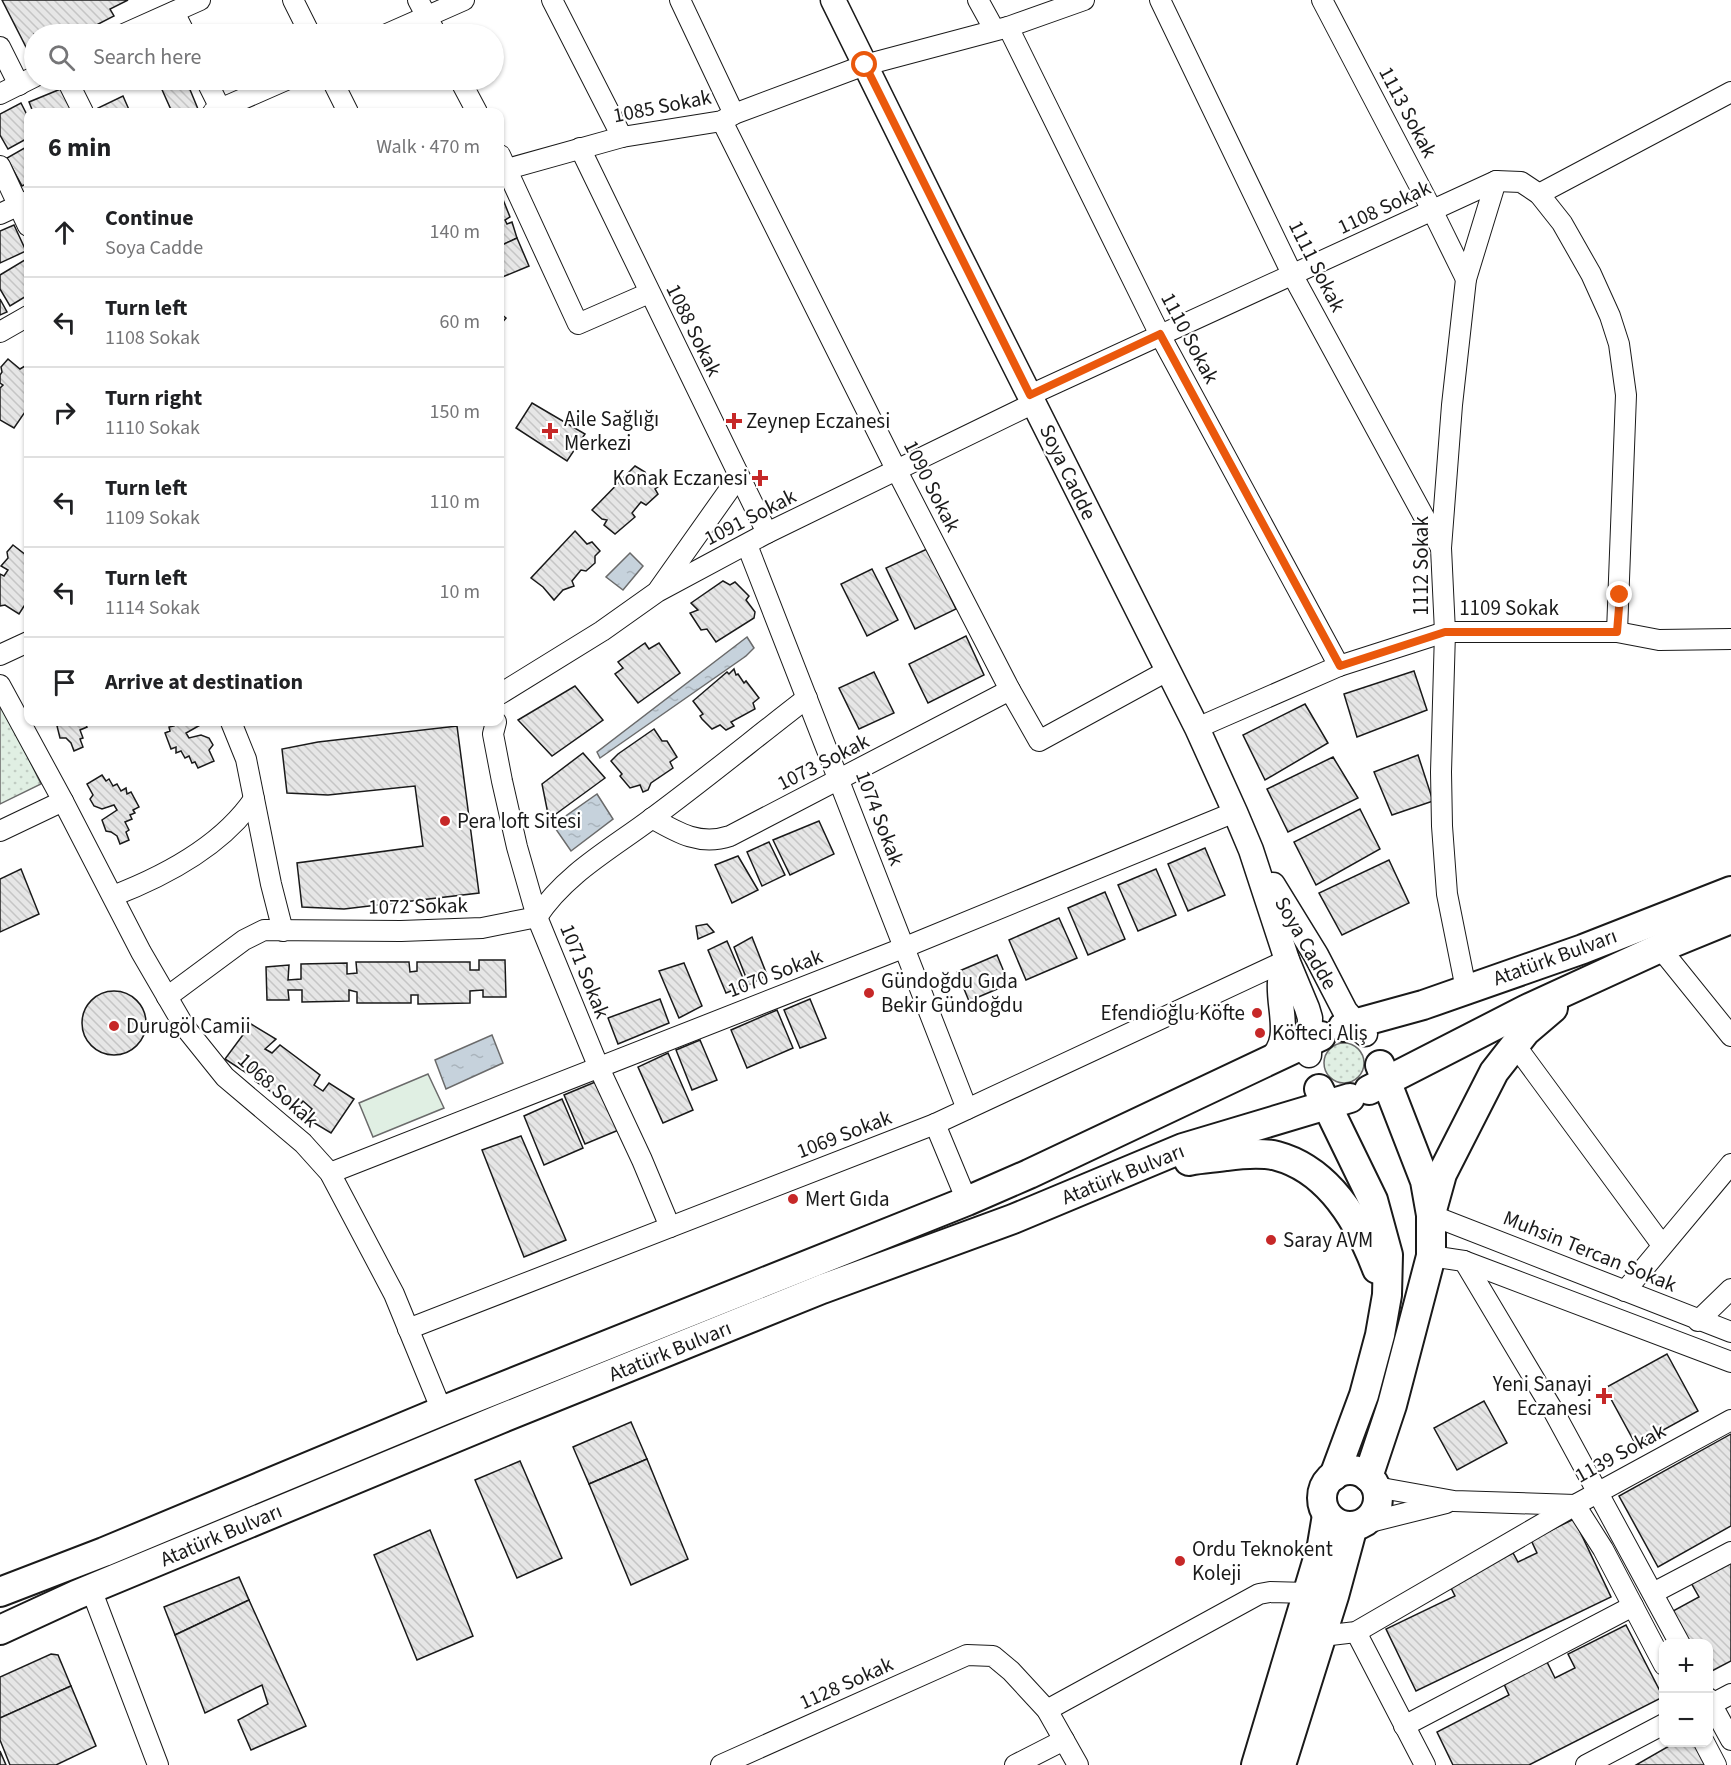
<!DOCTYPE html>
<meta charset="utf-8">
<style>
:root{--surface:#fff;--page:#f6f6f6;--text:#202124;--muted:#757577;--line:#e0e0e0}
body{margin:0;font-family:"Source Sans 3",sans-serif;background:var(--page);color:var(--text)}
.controls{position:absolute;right:18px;bottom:18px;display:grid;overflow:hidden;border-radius:12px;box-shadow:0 2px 4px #0004}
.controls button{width:54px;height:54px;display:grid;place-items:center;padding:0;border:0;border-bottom:2px solid var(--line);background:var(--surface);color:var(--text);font:30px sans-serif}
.stop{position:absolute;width:18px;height:18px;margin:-14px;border:4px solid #ea580c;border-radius:50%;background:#fff}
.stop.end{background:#ea580c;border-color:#fff;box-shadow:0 2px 6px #0008}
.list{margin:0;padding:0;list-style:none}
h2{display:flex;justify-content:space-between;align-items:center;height:78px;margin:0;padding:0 24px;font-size:26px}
h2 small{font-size:20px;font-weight:400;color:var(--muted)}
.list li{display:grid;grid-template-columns:39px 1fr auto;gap:18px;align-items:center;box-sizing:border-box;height:90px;padding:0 24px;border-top:2px solid var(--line)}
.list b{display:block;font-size:22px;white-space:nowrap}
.list p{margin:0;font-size:20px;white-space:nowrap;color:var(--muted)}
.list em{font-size:20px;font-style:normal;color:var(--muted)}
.icon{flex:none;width:33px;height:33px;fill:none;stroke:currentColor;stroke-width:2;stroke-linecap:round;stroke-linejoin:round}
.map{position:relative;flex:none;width:1731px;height:1765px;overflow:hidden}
.search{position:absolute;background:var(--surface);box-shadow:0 2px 4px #0004;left:24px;top:24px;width:480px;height:66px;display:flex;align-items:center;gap:15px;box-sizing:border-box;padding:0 21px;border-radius:33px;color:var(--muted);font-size:22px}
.panel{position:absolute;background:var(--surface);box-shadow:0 2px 4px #0004;left:24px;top:108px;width:480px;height:618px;border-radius:12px}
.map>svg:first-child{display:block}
.green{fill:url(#green-dots);stroke:#6a6a6a;stroke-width:1.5}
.pitch{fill:#e0efe3;stroke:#6a6a6a;stroke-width:1.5}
.water{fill:url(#water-ripples);stroke:#6a6a6a;stroke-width:1.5}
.building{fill:url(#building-back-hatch);stroke:#1a1a1a;stroke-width:1.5}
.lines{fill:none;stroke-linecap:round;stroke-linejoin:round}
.minor-casing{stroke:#1a1a1a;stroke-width:22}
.major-casing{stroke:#1a1a1a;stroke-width:27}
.highway-casing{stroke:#1a1a1a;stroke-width:32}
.minor{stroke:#fff;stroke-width:20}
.major{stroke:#fff;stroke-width:24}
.highway{stroke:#fff;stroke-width:28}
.route{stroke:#ea580c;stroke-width:8}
.poi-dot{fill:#c62828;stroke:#fff;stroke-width:2}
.labels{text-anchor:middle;stroke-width:4.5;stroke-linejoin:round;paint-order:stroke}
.street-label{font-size:21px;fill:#1a1a1a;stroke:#fff}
.poi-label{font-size:21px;fill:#1a1a1a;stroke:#fff;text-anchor:start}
</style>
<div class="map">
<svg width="1731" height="1765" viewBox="0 0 1731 1765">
<defs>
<pattern id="green-dots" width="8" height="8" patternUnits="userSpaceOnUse" patternTransform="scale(1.5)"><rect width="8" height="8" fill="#e0efe3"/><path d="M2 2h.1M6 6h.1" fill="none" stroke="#c0ccc2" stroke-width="1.8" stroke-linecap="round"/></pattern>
<pattern id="water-ripples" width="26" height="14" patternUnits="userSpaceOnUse" patternTransform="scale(1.5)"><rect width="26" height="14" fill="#c6d2dc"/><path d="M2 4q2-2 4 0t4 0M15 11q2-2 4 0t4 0" fill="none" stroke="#aab4bc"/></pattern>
<pattern id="building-back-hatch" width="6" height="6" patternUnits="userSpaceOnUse" patternTransform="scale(1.5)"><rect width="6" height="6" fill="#e6e6e6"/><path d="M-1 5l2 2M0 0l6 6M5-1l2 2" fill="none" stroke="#c5c5c5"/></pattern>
</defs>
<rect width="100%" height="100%" fill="#fff"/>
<g class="green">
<path d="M4,707L41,784L0,804V709Z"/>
<circle cx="1344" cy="1063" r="20"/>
</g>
<path class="pitch" d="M428,1074L444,1108L373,1137L359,1103Z"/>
<g class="water">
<path d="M630,553L643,566L623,590L606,577Z"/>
<path d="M747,637L754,648L746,656L600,758L597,752Z"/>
<path d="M597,794L613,819L571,851L553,825Z"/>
<path d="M492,1035L503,1063L446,1089L435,1060Z"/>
</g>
<g class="building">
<path d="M2,0H128L110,9L114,16L79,34L76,28L64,34H34V50L29,53Z"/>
<path d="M166,80H186L198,109L190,112H172L159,83Z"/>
<path d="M63,88L73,112H33L29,102Z"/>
<path d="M123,96L130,112H100L98,108Z"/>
<path d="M21,103L28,117V138L8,149L0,135V114Z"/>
<path d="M28,146V183L22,186L7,158Z"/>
<path d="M500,192L510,217L505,220L507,224L512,222L517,238L500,246Z"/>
<path d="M14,225L26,251L0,263V231Z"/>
<path d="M517,238L529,266L500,278V246Z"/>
<path d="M28,258V295L10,306L0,289V275Z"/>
<path d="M0,299L7,312L0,315Z"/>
<path d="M500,313L506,318L500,325Z"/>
<path d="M8,359L20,369L25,366L28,368V402L25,412L14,428L0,420V388L3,385L0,383V375L2,372L1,367Z"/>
<path d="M532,403L585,434L567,461L516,428Z"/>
<path d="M635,466L645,472L647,477L651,474L662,484L655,489L658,494L646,505L641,502L632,513L635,517L615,534L604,525L607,520L602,519L592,510Z"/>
<path d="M575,531L587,544L592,542L600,551L595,556V563L586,571L581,570L572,581L574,586L563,590L554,600L543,587L531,578Z"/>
<path d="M13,545L26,555L28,553V600L19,614L5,605L0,606V574L4,576L8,570L1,566L8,558L7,552Z"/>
<path d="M927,549L956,609L915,629L886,568Z"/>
<path d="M872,569L898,620L867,636L841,584Z"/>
<path d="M723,581L730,585L735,582L749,596L746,600L755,612L754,618L716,642L707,629L701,630L690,613L698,610L691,603Z"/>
<path d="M966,636L984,675L928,703L909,664Z"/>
<path d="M645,643L649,649L659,643L680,673L638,703L615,674L623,668L618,662Z"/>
<path d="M734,669L736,675L738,674L744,683L746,681L759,698L753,703L755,709L731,722L734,726L726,730L720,725L712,729L702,719L700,716L703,714L693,701L727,672L729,674Z"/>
<path d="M1414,671L1427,710L1357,737L1344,694Z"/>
<path d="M874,672L894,713L859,729L839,688Z"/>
<path d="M575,686L603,720L552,756L518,720Z"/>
<path d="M1305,704L1328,743L1265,780L1243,735Z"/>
<path d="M65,722H90L85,723L87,727L80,730L83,738L80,739L83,747L74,751L71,743L66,738H60L57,726Z"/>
<path d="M173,722H202V724L186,733L189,738L201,735L209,738L213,745L209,750L214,761L198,768L195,762L192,763L189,756L185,758L181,751L176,753V747L171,749L165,733L170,731L169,727L174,726Z"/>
<path d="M457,726L479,893L344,909L302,907L297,863L423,846L415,786L328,795L287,793L282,749L318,742Z"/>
<path d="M654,729L662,741H667L677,757L670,762L673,768L651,783L648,790L643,792L640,785L630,788L620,776L622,774L611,761L618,754Z"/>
<path d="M583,753L605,778L549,819L542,784Z"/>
<path d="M1418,755L1433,801L1392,815L1374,772Z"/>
<path d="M1333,757L1358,798L1288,832L1267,789Z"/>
<path d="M102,775L106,781L109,779L113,786L117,784L121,791L126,788L127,794L131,792L139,807L133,810L135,813L130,815L132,819L125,822L129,830L126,832L129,840L120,844L117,836L111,832L106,831L102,820L117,810L114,805L102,809L94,806L90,799L93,795L87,784Z"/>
<path d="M1360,809L1380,849L1316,885L1294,842Z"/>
<path d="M819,821L834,854L790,875L773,840Z"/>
<path d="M769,842L785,875L762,886L747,852Z"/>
<path d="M1205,848L1225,895L1188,911L1168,864Z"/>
<path d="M738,856L758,890L732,903L715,865Z"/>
<path d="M1389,860L1409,903L1342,935L1319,893Z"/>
<path d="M21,869L39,914L0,932V879Z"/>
<path d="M1156,869L1176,915L1138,931L1118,885Z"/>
<path d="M1105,892L1125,939L1088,955L1068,908Z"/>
<path d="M1059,918L1077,958L1026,980L1009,940Z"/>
<path d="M707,924L714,932L698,939L696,926Z"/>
<path d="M752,937L767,975L749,985L734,947Z"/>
<path d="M727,941L746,985L726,993L708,950Z"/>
<path d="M997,955L1009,984L969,1001L957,972Z"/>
<path d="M479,960H505L506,997H483V990L470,991V1003L418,1004V995H411V1003H357V992L349,990V1001L302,1002V990H288L289,1000H267L266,967L289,965L288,980L301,979V964L347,963V974L357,973L356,962H409L410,972L417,971V962H470V970H479Z"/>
<path d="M684,963L702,1006L679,1018L659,971Z"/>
<circle cx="114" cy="1023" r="32"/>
<path d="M660,999L669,1023L618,1044L608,1018Z"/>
<path d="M810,999L826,1038L800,1048L784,1010Z"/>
<path d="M777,1010L793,1048L747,1068L731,1030Z"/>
<path d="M251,1024L276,1039L265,1049L272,1053L280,1045L320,1075L314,1085L323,1091L329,1083L354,1099L331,1133L306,1118L312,1109L303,1101L297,1109L255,1081L261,1071L253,1066L248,1074L225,1059Z"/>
<path d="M700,1040L717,1080L692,1090L676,1050Z"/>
<path d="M668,1053L693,1110L663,1123L638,1067Z"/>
<path d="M600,1080L621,1129L585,1144L564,1095Z"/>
<path d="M562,1099L583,1148L544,1165L524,1116Z"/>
<path d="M521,1136L566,1240L524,1257L482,1150Z"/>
<path d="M1667,1354L1698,1411L1636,1445L1605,1388Z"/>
<path d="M1484,1401L1507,1443L1457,1470L1434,1428Z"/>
<path d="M631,1422L647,1459L589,1484L573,1447Z"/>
<path d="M1731,1434V1526L1658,1567L1619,1496Z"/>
<path d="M647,1459L688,1559L631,1585L589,1484Z"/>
<path d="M520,1461L562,1558L517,1578L475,1480Z"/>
<path d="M1574,1519L1611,1597L1416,1691L1386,1629L1455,1596L1449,1584L1513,1553L1518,1562L1537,1553L1531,1540Z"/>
<path d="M430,1530L473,1636L417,1660L374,1555Z"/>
<path d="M1731,1560V1661L1708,1673V1644H1690L1673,1611L1699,1597L1690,1581Z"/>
<path d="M239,1577L249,1600L175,1635L164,1607Z"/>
<path d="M249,1600L306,1726L251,1750L238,1720L268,1704L262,1685L205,1713L175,1635Z"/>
<path d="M1626,1625L1663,1697L1529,1765H1453L1437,1732L1509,1695L1503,1682L1546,1660L1555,1678L1575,1668L1568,1654Z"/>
<path d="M51,1654L58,1655L71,1686L0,1718V1677Z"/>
<path d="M71,1686L96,1746L56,1765H10L0,1740V1718Z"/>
<path d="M1676,1742H1695L1706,1765H1636Z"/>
<path d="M0,1751L6,1765H0Z"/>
</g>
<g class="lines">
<defs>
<g id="minor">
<path d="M293,0L310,34"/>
<path d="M418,0L436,34"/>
<path d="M552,0L622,137"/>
<path d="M680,0L734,114"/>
<path d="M978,0L994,29"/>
<path d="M1160,0L1293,276L1441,548"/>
<path d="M1322,0L1432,210L1466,279"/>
<path d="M174,12L185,34"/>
<path d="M1008,27L1160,335L1339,666"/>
<path d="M124,34L200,0"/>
<path d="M387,34L464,0"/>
<path d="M0,47L19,85"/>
<path d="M67,80L83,112"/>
<path d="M206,80L222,112"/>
<path d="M332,80L348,112"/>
<path d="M460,80L477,112"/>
<path d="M0,94L34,77"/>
<path d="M213,112L286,80"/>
<path d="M722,121L897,471L1010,690L1039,741L1167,671"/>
<path d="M580,148L767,533"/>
<path d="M500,155L578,324L649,293"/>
<path d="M0,166L28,226"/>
<path d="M500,171L622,137L722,121L734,114L865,65L1008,27L1084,0"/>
<path d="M1539,194L1731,92"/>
<path d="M0,214L28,201"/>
<path d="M0,332L28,316"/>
<path d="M1030,395L1496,181L1521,182L1539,194L1562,223L1591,274L1610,316L1619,344L1626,395L1617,632"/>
<path d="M747,545C821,732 892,921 967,1109"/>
<path d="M659,589L739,476"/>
<path d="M0,655L28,642"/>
<path d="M0,685L63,801L141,952L184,1026L225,1077L303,1143L330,1173L394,1294L442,1411"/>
<path d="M500,694L602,631L657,592L767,533L1034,403"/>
<path d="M231,722L246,759L271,884L283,931"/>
<path d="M496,722L493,734L502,781L517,847L537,917L599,1068L642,1160L670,1227"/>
<path d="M1197,728L1339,666L1445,632H1617L1659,640L1731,639"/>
<path d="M652,818C678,833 700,846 730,836L1010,690"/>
<path d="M0,831L63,801"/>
<path d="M113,896C165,876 222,846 254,799"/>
<path d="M1660,948L1731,1036"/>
<path d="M1466,989L1447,894L1442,826L1441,772L1445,632L1441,548L1452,405L1466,279L1496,181"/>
<path d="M167,997L244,940L264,930L401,931L482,928L537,917C565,874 611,849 651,819C704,780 755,738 807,698"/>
<path d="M1515,1045L1662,1245"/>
<path d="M935,1124L967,1201"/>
<path d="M330,1173L903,948L1235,812"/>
<path d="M1431,1215L1731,1332"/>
<path d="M1431,1256L1464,1261L1731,1362"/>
<path d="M1464,1261L1554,1412L1680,1644"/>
<path d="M1625,1291L1731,1164"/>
<path d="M1698,1321L1731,1289"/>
<path d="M408,1329L935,1124L1287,960"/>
<path d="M1376,1487L1454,1501L1575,1505L1731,1420"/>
<path d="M1362,1524L1446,1503"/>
<path d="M91,1589L158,1765"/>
<path d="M1653,1593L1731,1552"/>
<path d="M1356,1632L1425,1765"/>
<path d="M1322,1636L1356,1632L1575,1505L1603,1549L1664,1665"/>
<path d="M1708,1698L1731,1740"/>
<path d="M1712,1704L1731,1694"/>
<path d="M1047,1710L1259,1594L1270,1592L1308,1593"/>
<path d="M1404,1726L1633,1606"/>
<path d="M1704,1742L1716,1765"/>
<path d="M721,1765L967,1655L993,1656L1011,1671L1047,1710L1078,1765"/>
<path d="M1015,1765L1064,1740"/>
<path d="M1586,1765L1664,1724"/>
</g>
<g id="major">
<path d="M833,0L951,239L1197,728L1235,812L1251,850L1287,960L1307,1008L1310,1018L1309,1055"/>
<path d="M1273,885L1316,955L1345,1011L1365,1034"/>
<path d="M1268,1062C1294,1041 1278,1010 1280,982C1280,974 1285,967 1287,960"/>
</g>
<g id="highway">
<path d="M1343,1027L1423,1005L1583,949L1731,891"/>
<path d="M1319,1089L1373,1200L1388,1255L1387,1295L1380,1335L1364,1395L1334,1476"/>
<path d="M1369,1090L1527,1009L1660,948L1731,919"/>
<path d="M1189,1161C1201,1158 1214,1158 1226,1156C1242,1154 1261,1152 1277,1156C1329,1170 1359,1222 1377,1269"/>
<path d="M1432,1210L1442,1174L1494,1072L1526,1031L1553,1008"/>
<circle cx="1350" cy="1498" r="28"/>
<path d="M1368,1477L1392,1405L1431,1256V1215L1425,1181L1380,1065"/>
<path d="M0,1592L104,1552L442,1411L967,1201L1029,1174L1321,1036"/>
<path d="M0,1630L76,1595L500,1419L822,1289L1013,1219L1183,1148L1350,1098"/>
<path d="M1256,1765L1322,1545L1327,1515"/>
<path d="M1281,1765L1334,1596L1353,1526"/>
</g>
</defs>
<use href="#minor" class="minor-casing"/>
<use href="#major" class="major-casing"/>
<use href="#highway" class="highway-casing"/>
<use href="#minor" class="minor"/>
<use href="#major" class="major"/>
<use href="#highway" class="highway"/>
</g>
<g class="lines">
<path class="route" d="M865,65L1030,395L1160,334L1340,666L1445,632H1617L1620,595"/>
</g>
<g class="poi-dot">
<path d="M731 412h6v6h6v6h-6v6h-6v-6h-6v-6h6z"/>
<path d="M547 422h6v6h6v6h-6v6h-6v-6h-6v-6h6z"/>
<path d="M757 469h6v6h6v6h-6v6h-6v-6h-6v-6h6z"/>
<circle cx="445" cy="821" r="6"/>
<circle cx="869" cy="993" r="6"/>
<circle cx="1257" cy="1013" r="6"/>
<circle cx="114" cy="1026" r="6"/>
<circle cx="1260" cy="1033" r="6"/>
<circle cx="793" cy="1199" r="6"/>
<circle cx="1271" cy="1240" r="6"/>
<path d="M1601 1387h6v6h6v6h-6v6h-6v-6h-6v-6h6z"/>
<circle cx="1180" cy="1561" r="6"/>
</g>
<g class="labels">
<g class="street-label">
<text transform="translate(662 106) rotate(-11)" y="7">1085 Sokak</text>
<text transform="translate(1408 112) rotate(62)" y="7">1113 Sokak</text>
<text transform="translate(1384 207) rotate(-25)" y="7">1108 Sokak</text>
<text transform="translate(1317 266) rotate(63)" y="7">1111 Sokak</text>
<text transform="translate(694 330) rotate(64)" y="7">1088 Sokak</text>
<text transform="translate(1190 338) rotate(62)" y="7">1110 Sokak</text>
<text transform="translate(1068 472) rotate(64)" y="7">Soya Cadde</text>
<text transform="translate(932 486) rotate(63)" y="7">1090 Sokak</text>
<text transform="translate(750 517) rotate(-27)" y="7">1091 Sokak</text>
<text transform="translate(1421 566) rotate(-90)" y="7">1112 Sokak</text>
<text x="1509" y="615">1109 Sokak</text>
<text transform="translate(823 762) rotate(-27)" y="7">1073 Sokak</text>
<text transform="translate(880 818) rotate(69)" y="7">1074 Sokak</text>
<text transform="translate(418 906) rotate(-1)" y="7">1072 Sokak</text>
<text transform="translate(1306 943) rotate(60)" y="7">Soya Cadde</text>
<text transform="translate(1555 957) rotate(-20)" y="7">Atatürk Bulvarı</text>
<text transform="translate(585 971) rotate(68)" y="7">1071 Sokak</text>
<text transform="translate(775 973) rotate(-21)" y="7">1070 Sokak</text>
<text transform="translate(278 1090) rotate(42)" y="7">1068 Sokak</text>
<text transform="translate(844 1134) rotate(-21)" y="7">1069 Sokak</text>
<text transform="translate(1123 1174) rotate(-22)" y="7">Atatürk Bulvarı</text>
<text transform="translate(1590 1251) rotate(22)" y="7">Muhsin Tercan Sokak</text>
<text transform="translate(670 1351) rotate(-22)" y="7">Atatürk Bulvarı</text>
<text transform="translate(1620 1453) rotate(-29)" y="7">1139 Sokak</text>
<text transform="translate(221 1535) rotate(-23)" y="7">Atatürk Bulvarı</text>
<text transform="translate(846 1683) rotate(-24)" y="7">1128 Sokak</text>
</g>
<g class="poi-label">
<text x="564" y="426">Aile Sağlığı<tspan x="564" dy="24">Merkezi</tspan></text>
<text x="746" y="428">Zeynep Eczanesi</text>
<text x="748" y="485" text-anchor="end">Konak Eczanesi</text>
<text x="457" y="828">Pera loft Sitesi</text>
<text x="881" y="988">Gündoğdu Gıda<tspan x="881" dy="24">Bekir Gündoğdu</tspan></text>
<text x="1245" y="1020" text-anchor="end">Efendioğlu Köfte</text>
<text x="126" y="1033">Durugöl Camii</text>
<text x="1272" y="1040">Köfteci Aliş</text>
<text x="805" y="1206">Mert Gıda</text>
<text x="1283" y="1247">Saray AVM</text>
<text x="1592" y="1391" text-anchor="end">Yeni Sanayi<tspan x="1592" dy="24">Eczanesi</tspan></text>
<text x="1192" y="1556">Ordu Teknokent<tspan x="1192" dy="24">Koleji</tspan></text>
</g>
</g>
</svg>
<div class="controls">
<button>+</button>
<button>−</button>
</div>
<div class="stop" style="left:865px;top:65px"></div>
<div class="stop end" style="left:1620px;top:595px"></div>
<div class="search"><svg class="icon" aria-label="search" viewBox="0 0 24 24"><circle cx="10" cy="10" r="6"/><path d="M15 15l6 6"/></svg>Search here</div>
<section class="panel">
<h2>6 min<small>Walk · 470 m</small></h2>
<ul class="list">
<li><svg class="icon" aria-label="ahead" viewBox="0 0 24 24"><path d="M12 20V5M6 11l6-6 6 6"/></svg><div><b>Continue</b><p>Soya Cadde</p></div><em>140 m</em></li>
<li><svg class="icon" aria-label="left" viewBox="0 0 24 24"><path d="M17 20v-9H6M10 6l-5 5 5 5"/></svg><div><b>Turn left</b><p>1108 Sokak</p></div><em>60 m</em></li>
<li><svg class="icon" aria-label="right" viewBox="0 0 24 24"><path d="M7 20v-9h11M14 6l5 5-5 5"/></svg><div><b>Turn right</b><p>1110 Sokak</p></div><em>150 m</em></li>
<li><svg class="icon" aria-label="left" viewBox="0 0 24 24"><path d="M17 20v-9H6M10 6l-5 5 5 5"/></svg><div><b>Turn left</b><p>1109 Sokak</p></div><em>110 m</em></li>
<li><svg class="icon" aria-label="left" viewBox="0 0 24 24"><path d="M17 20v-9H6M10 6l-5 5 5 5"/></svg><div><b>Turn left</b><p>1114 Sokak</p></div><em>10 m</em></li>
<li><svg class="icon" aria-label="arrive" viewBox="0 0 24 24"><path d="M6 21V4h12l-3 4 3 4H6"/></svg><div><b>Arrive at destination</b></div></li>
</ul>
</section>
</div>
